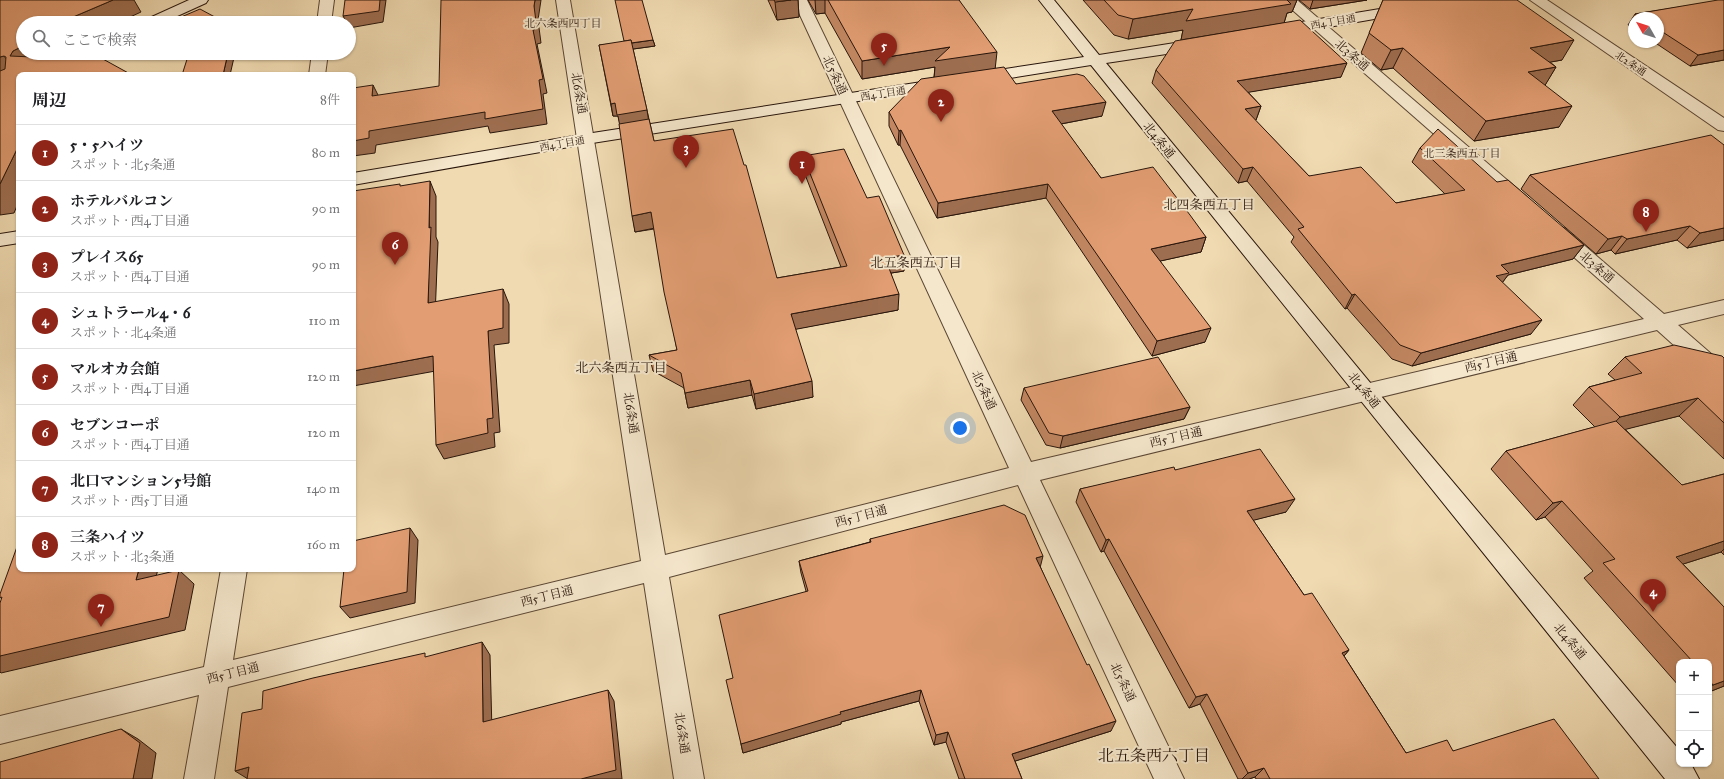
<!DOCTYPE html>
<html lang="ja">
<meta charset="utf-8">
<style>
:root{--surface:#fff;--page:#f2f2f2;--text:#202124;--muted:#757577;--line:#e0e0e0;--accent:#8f2418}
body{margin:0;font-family:"IM FELL Great Primer","Noto Serif JP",serif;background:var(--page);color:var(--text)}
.controls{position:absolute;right:12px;bottom:12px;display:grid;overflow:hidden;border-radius:8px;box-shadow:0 1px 3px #0004}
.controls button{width:36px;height:36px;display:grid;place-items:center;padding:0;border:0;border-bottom:1px solid var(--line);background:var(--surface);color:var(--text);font:20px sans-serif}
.compass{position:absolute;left:1628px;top:12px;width:36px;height:36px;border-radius:50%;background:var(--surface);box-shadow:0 1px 3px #0004;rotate:309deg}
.you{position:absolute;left:960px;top:428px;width:14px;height:14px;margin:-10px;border:3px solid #fff;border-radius:50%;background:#1a73e8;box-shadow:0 0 0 6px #1a73e833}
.badge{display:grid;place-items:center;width:26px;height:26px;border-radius:50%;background:var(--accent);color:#fff;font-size:13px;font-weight:700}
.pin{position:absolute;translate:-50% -33px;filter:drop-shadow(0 1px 2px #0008)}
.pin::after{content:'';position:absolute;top:21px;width:14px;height:12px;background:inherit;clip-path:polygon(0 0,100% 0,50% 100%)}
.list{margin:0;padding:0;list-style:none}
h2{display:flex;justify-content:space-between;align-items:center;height:52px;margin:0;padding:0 16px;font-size:17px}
h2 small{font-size:13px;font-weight:400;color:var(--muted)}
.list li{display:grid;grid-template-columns:26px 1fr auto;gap:12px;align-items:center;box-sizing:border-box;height:56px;padding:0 16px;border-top:1px solid var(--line)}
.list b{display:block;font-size:15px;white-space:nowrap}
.list p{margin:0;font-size:13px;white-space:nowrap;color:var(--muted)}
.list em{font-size:13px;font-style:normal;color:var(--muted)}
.icon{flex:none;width:22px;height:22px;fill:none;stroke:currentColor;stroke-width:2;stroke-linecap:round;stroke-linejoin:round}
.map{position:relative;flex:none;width:1724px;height:779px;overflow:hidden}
.search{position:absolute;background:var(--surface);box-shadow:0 1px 3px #0004;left:16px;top:16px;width:340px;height:44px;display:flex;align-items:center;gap:10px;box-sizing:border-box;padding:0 14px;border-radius:22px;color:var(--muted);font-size:15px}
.panel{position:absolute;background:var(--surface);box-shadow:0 1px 3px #0004;left:16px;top:72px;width:340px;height:500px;border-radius:8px}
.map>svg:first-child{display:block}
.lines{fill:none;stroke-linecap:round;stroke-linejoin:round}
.street-casing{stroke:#5a4634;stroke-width:2}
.secondary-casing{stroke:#28150b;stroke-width:2}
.street{fill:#f5e7cc;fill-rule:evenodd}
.secondary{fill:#f5e7cc;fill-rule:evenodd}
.wall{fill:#c28762;stroke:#28150b}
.shaded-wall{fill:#9e6e50;stroke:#28150b}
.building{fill:#e29d72;stroke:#28150b}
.labels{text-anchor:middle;stroke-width:4;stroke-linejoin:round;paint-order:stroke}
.far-street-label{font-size:10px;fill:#28150b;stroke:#f5e7cc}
.far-neighbourhood-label{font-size:11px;fill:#28150b;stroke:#f5e7cc}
.street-label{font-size:12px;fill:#28150b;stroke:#f5e7cc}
.neighbourhood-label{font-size:13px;fill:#28150b;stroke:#f5e7cc}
.near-neighbourhood-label{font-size:16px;fill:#28150b;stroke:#f5e7cc}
</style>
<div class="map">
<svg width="1724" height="779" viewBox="0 0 1724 779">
<rect width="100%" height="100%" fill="#f0dab1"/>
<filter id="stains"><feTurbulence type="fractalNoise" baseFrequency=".005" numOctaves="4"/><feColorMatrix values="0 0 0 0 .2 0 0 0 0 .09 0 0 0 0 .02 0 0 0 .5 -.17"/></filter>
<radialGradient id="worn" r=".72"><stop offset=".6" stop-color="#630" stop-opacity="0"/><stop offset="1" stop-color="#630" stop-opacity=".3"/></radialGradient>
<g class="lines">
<defs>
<g id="street">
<path d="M320,0H334L331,23H317Z"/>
<path d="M556,0H570L665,555L1009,468L793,0H807L1031,462L1644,319L1550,236L1548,232L1550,228L1557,226L1564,228L1664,314L1724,300V314L1678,325L1724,365V385L1716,383L1657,330L1040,480L1184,779H1154L1018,485L669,577L704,779H674L644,583L228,687L214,779H184L199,695L0,744V716L204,667L221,569H247L233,660L641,561Z"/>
<path d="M1281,0H1297L1528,198L1531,202L1528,206L1522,208L1516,206Z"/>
<path d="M1530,0H1547L1724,118V131L1718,130Z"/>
<path d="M312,53H328L325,75H309Z"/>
</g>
<g id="secondary">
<path d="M189,0H208L206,3L162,23H143L145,20Z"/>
<path d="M1039,0H1054L1099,55L1200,39L1205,41L1208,44L1205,47L1200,49L1106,63L1410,431L1679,750V764H1691L1699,779H1665L1091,65L979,83L973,81L971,78L973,75L979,73L1084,57Z"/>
<path d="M1434,0H1467L1465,3L1460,4L1277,36L1272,34L1269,31L1272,28L1277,26Z"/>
<path d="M941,79L947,81L949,84L947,87L586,144L353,185V173L586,134Z"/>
<path d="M19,231V243L0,246V234Z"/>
</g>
</defs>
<use href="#street" class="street-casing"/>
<use href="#secondary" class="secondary-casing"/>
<use href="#street" class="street"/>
<use href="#secondary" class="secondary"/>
</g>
<g class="wall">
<path d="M768,0H798L799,17L777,20Z"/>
<path d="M808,0H959L995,68L1016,84L1102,116L1061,124L1101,178L1206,237L1201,252L1160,261L1205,342L1152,356L1046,198L937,218L900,145H898L889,126V112L934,77L935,67L862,79L825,13L816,14Z"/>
<path d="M1083,0H1297L1292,12L1287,13L1284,23L1341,77L1248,92L1261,106L1256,120H1255L1309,176L1396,203L1445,194L1412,162L1420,148L1497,182L1584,245L1573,259L1508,275L1502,283L1531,334L1412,366L1392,359L1347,308L1345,309L1291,242L1294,237L1247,181L1238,183L1152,83L1156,70L1181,40L1183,30L1128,39L1114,35Z"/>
<path d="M1299,0H1367L1310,9Z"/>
<path d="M1383,0H1517L1562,60L1550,62L1556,67L1545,85L1559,127L1474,141L1393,68L1381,70L1361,53Z"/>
<path d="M1724,0V60L1690,66L1654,42H1658V18H1634V29L1628,25L1635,14Z"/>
<path d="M653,40L655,46L633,49L654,141L777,278L841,267L804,172L803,156L867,198L904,271L891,273L898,310L795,329L813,397L756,409L752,395L688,408L684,388L653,371L649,355L677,350L654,229L635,232L620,124L618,116H613L599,45Z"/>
<path d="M1724,145V240L1687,248L1677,240L1615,254L1611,250L1596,254L1521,189L1530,175Z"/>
<path d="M1625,357L1724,358V459L1679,416L1625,429L1682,485L1724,474V555L1721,552L1683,564L1724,607V686L1709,692V662H1679V686L1584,578L1593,571L1545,517L1536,520L1491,469L1506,451L1595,427L1573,405L1589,387L1615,380L1608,374Z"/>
<path d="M1024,388L1190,407L1184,419L1060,448L1046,445L1021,400Z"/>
<path d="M1175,470L1286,512L1253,520L1304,595L1349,650L1344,656L1406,753L1453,751L1599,779H1256L1255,777L1249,779H1238L1200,704L1189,708L1104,551L1101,552L1076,502L1080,489Z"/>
<path d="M870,539L1040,566L1111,731L1015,761L1022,779H959L946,742L934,745L919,701L841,722V724L743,753L741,744L733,678L806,591L801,573L799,561L870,542Z"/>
</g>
<g class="shaded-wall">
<path d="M113,0H134L141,12L117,23H59Z"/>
<path d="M380,0H386L383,22L349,28V23H347L343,16Z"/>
<path d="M535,0H541L538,20L541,43L537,44L547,93L543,94L547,124L490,133L488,126L376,145L375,153L353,156V141L369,131L539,80L533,30L534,6Z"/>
<path d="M791,0H798L799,17L777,20L775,2Z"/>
<path d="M815,0H825V13L816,14Z"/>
<path d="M1280,0H1297L1292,12L1287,13L1284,23L1181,40L1183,30L1128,39L1133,19L1193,9Z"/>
<path d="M1313,0H1367L1310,9Z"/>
<path d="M653,40L655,46L626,50L625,44Z"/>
<path d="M1574,40L1562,60L1518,68L1530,48Z"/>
<path d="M23,46V53H66L27,71L10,56L13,51Z"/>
<path d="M950,47L997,52L995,70L934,79L935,67L862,79V61Z"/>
<path d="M1403,48L1393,68L1381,70L1391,50Z"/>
<path d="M1724,50V60L1690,66L1698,55Z"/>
<path d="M228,53H235L230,75H223Z"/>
<path d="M4,56L18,76L0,83V57Z"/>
<path d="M1347,63L1341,77L1232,95L1237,81Z"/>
<path d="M1556,67L1544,87L1528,72Z"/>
<path d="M373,85L380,99L372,96Z"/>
<path d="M1106,102L1102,116L1050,126L1052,111Z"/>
<path d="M615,103L647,110L649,123L620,127L618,116H613L611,104Z"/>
<path d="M1261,106L1256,120L1240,123L1245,109Z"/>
<path d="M1572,106L1559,127L1474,141L1486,121Z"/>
<path d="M901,130L900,145H898L899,131Z"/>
<path d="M19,145V201L14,213L0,215V184Z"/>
<path d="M1253,167L1247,181L1238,183L1243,169Z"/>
<path d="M430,181L436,196V237L438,242L435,317L428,303Z"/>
<path d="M1048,184L1046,198L937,218L938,203Z"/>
<path d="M651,212L655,228L635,232L632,216Z"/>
<path d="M1690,226L1677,240L1615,254L1627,239Z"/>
<path d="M1724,228V240L1687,248L1700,233Z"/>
<path d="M1622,236L1611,250L1596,254L1608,239Z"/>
<path d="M1206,237L1201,252L1147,264L1151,249Z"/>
<path d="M1584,245L1573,259L1508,275L1499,287L1486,290L1501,265Z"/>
<path d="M904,255V271L885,274V258Z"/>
<path d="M503,289L509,304V343L494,345L500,432L494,433L495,447L444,459L436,445L487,419L488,331Z"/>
<path d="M899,294L898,310L792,330L791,314Z"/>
<path d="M1355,294L1347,308L1345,309L1352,295Z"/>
<path d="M1542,320L1531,334L1412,366L1421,353Z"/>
<path d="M1211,328L1205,342L1152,356L1157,341Z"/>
<path d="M433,356L441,370L353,386V371Z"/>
<path d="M750,380L752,395L688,408L685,393Z"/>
<path d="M812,381L813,397L756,409L754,394Z"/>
<path d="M1698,398L1679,416L1603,435L1620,417Z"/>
<path d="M1190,407L1184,419L1060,448L1063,436Z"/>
<path d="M1295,499L1286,512L1239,524L1247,511Z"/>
<path d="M1562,501L1545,517L1536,520L1553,503Z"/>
<path d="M410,528L418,540L415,603L350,618L340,607Z"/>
<path d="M1109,539L1104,551L1101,552L1106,540Z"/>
<path d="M1724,541V549L1721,552L1655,573L1676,557Z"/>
<path d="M1043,556L1040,568L1036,558Z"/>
<path d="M139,569H158L152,593L136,580Z"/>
<path d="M179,570L194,584L185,630L1,673L0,672V656Z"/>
<path d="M482,642L490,655L492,732L483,722Z"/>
<path d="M1349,650L1339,662L1342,653Z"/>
<path d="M1724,681V686L1709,692V687L1713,685Z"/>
<path d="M608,690L614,701L622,779H581Z"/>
<path d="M921,690L919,701L841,722V724L743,753L741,744L840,712Z"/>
<path d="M1207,694L1200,704L1189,708L1196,697Z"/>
<path d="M1116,721L1111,731L1009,763L1012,754Z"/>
<path d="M121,729L138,739L156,753L152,779H133Z"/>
<path d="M948,732L946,742L934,745L936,735Z"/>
<path d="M249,767L248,779L235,771Z"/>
<path d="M1264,768L1255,777L1249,779H1242L1248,773Z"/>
</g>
<g class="building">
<path d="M0,0H113L59,23H23V46L13,51L10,56L33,57L41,53H92L132,75H19V145L0,184V71L5,69L6,57L4,56L0,57Z"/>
<path d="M345,0H380L379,11L343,16Z"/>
<path d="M441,0H535L534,6L537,29L533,30L543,79L539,80L543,109L485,119V112L369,131V138L353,141V88L373,85L372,96L439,86Z"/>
<path d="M615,0H642L653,40L631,43V40L624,41Z"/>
<path d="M774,0H791L775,2Z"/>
<path d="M828,0H959L997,52L935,61L950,47L862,61Z"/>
<path d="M1104,0H1287L1291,4L1186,21L1193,9L1133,19L1118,15Z"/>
<path d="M1383,0H1517L1574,40L1530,48L1556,67L1528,72L1572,106L1486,121L1403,48L1391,50L1369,33Z"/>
<path d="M1718,0H1724V50L1698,55L1658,29V18H1641L1635,14Z"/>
<path d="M200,9L226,23H167Z"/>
<path d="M1300,20L1347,63L1237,81L1261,106L1245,109L1309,176L1361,167L1396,203L1465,190L1420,148L1438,129L1497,182L1508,180L1584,245L1501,265L1509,273L1496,276L1542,320L1421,353L1400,345L1355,294L1352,295L1298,229L1304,227L1253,167L1243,169L1156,70L1175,41Z"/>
<path d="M631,40L647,110L617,115L615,103L611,104L599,45Z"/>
<path d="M189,53H228L223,75H182Z"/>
<path d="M1004,67L1016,84L1077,74L1084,76L1106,102L1052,111L1101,178L1153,167L1190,215L1206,237L1151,249L1211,328L1157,341L1048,184L938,203L901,130L899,131L889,112L921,79Z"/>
<path d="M649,119L654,141L733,129L744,165H746L777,278L847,266L803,156L844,149L867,198L879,196L904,255L885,258L899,294L791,314L812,381L754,394L750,380L685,393L681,373L649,355L677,350L664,292L651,212L632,216L619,124Z"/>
<path d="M1711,135L1724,145V228L1700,233L1690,226L1627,239L1622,236L1608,239L1530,175Z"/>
<path d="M430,181L429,228L431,227L428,303L503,289V328L488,331L493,418L487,419L488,433L436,445L433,356L353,371V191L400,184V186Z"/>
<path d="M1674,345L1722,356L1724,358V423L1698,398L1620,417L1589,387L1642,373L1625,357Z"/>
<path d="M1158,357L1190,407L1063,436L1049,433L1024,388Z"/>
<path d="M1616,421L1682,485L1724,474V541L1676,557L1724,607V681L1713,685L1709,680V662H1693L1603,563L1615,559L1562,501L1553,503L1506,451Z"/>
<path d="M1260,449L1295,499L1247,511L1304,595L1312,593L1349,650L1342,653L1406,753L1447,740L1453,751L1554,719L1599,779H1270L1264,768L1248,773L1207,694L1196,697L1109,539L1106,540L1080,489L1174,467L1175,470Z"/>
<path d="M1004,505L1025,515L1043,556L1036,558L1087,665L1089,664L1116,721L1012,754L1022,779H965L948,732L936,735L921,690L840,712L841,714L741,744L726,680L733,678L719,615L808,591L799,561L871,542L870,539Z"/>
<path d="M410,528L407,592L340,607L344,569H353V541Z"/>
<path d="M18,544H19V569H139L136,580L179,570L169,617L0,656V603L2,597L0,598V594Z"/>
<path d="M482,642L483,722L608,690L616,770L581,779H247L249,767L235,771L242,713L262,709L263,691L313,678L425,653V657Z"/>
<path d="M121,729L140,743L133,779H0V762Z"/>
</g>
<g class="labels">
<g class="far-street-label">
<text transform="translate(1333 21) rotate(-10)" y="4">西4丁目通</text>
<text transform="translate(1631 63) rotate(34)" y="4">北2条通</text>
<text transform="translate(883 93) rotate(-9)" y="4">西4丁目通</text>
<text transform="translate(562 143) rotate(-10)" y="4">西4丁目通</text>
</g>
<g class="far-neighbourhood-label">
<text x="563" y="27">北六条西四丁目</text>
<text x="1462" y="157">北三条西五丁目</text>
</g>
<g class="street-label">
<text transform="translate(1352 55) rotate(41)" y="4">北3条通</text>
<text transform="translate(835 75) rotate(65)" y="4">北5条通</text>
<text transform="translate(579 93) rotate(80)" y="4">北6条通</text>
<text transform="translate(1159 140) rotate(51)" y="4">北4条通</text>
<text transform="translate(1597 267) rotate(41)" y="4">北3条通</text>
<text transform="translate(1491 362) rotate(-13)" y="4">西5丁目通</text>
<text transform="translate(984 390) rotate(65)" y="4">北5条通</text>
<text transform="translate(1364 390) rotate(51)" y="4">北4条通</text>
<text transform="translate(631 413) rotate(81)" y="4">北6条通</text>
<text transform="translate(1176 437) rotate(-13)" y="4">西5丁目通</text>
<text transform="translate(861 516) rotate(-15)" y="4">西5丁目通</text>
<text transform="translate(547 596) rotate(-14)" y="4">西5丁目通</text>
<text transform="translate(1570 641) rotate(50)" y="4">北4条通</text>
<text transform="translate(233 673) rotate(-14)" y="4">西5丁目通</text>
<text transform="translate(1123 682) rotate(64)" y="4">北5条通</text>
<text transform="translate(682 733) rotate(81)" y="4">北6条通</text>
</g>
<g class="neighbourhood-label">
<text x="1209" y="209">北四条西五丁目</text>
<text x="916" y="267">北五条西五丁目</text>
<text x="621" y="372">北六条西五丁目</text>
</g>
<g class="near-neighbourhood-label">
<text x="1154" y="761">北五条西六丁目</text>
</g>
</g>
<rect width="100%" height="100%" filter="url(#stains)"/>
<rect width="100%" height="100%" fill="url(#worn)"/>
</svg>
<div class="controls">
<button>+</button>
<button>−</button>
<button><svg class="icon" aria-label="locate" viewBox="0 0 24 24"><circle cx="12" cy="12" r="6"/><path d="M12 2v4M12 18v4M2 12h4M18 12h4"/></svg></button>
</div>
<svg class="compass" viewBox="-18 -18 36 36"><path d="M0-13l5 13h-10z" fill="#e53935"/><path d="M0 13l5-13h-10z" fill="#757577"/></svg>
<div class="you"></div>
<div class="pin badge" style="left:802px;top:184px">1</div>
<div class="pin badge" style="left:941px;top:122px">2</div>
<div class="pin badge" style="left:686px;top:168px">3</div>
<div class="pin badge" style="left:1653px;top:612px">4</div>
<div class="pin badge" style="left:884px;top:66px">5</div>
<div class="pin badge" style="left:395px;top:265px">6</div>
<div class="pin badge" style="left:101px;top:627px">7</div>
<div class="pin badge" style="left:1646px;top:232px">8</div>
<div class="search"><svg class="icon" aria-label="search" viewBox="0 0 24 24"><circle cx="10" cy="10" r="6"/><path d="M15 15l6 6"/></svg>ここで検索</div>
<section class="panel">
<h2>周辺<small>8件</small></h2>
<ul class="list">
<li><span class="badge">1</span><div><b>5・5ハイツ</b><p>スポット · 北5条通</p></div><em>80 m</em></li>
<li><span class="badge">2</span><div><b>ホテルバルコン</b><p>スポット · 西4丁目通</p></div><em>90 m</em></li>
<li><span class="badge">3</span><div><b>プレイス65</b><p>スポット · 西4丁目通</p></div><em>90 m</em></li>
<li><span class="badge">4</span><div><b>シュトラール4・6</b><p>スポット · 北4条通</p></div><em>110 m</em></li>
<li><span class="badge">5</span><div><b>マルオカ会館</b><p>スポット · 西4丁目通</p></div><em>120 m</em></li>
<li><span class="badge">6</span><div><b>セブンコーポ</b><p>スポット · 西4丁目通</p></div><em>120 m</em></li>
<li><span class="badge">7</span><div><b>北口マンション5号館</b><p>スポット · 西5丁目通</p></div><em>140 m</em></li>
<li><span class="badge">8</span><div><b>三条ハイツ</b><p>スポット · 北3条通</p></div><em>160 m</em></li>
</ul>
</section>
</div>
